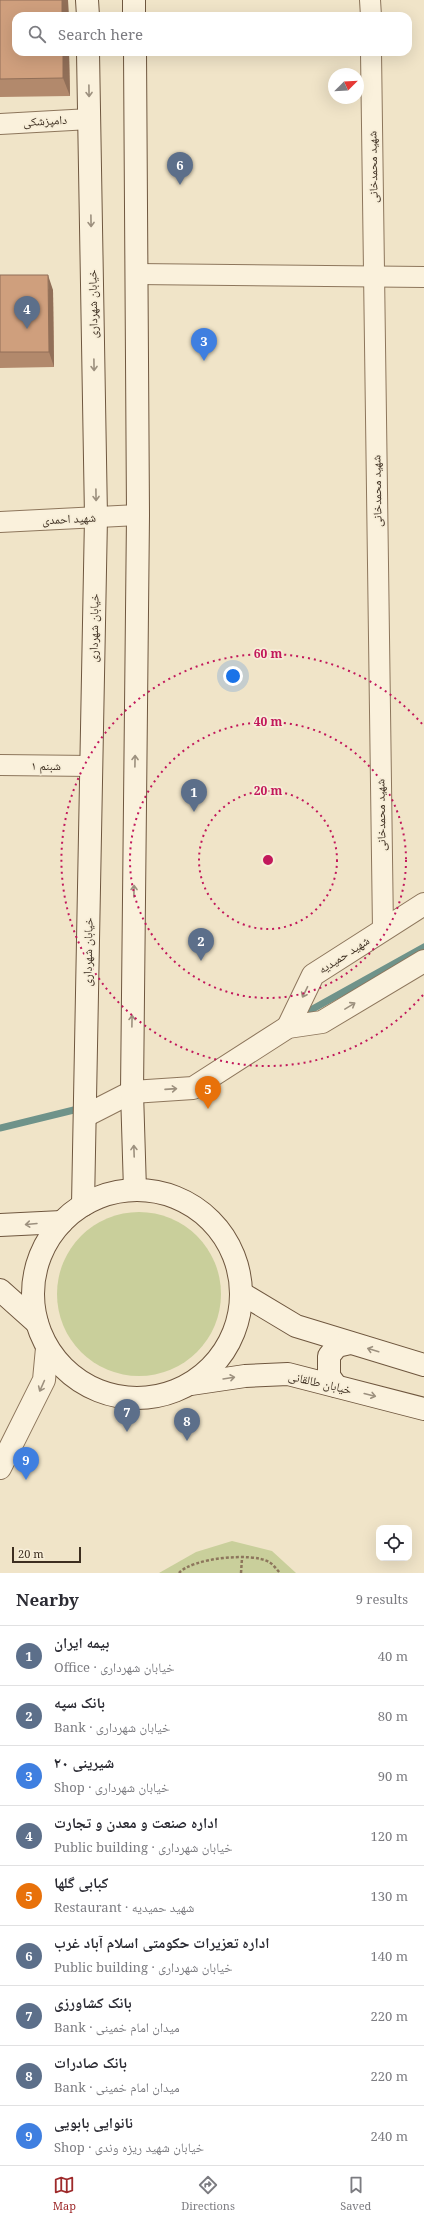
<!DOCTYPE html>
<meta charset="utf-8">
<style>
:root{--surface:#fff;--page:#f7f7f7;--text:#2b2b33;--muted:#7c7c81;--line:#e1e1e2;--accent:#9e2a2b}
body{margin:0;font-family:"Noto Serif","Noto Naskh Arabic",serif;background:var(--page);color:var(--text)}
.controls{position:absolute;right:12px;bottom:12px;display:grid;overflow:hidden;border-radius:8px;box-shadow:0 4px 16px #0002}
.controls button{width:36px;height:36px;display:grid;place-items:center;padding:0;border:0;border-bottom:1px solid var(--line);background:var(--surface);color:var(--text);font:20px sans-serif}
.compass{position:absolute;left:328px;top:68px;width:36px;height:36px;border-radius:50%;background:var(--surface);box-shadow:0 4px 16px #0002;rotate:66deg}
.scale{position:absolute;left:12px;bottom:10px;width:69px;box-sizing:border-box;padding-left:4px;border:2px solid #3d2e20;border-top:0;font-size:11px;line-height:14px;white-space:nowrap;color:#3d2e20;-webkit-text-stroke:3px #f7eed8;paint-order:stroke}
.you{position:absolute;left:233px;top:676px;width:14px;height:14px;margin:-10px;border:3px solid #fff;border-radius:50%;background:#1a73e8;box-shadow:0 0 0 6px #1a73e833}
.badge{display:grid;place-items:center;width:26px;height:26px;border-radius:50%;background:var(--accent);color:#fff;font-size:13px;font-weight:700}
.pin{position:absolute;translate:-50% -33px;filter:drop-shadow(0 1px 2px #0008)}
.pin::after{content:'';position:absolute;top:21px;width:14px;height:12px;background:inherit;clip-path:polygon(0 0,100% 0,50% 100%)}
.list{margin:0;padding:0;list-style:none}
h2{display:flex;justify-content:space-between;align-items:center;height:52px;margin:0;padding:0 16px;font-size:17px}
h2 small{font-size:13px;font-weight:400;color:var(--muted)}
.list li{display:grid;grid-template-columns:26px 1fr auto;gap:12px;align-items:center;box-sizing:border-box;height:60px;padding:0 16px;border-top:1px solid var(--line)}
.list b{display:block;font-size:15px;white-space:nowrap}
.list p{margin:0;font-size:13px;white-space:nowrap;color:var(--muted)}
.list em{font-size:13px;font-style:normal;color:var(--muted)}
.icon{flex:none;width:22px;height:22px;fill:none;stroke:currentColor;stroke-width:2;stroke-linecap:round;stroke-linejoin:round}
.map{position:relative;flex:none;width:424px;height:1573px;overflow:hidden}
.search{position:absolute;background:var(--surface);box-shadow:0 4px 16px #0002;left:12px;right:12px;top:12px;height:44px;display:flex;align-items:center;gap:10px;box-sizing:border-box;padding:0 14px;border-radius:12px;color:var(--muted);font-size:15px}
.sheet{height:592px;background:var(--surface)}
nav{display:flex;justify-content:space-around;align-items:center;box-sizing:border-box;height:56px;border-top:1px solid var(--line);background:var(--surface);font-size:11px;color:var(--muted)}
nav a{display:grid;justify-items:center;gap:2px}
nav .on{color:var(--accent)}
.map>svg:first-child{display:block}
.green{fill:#c9cf9b}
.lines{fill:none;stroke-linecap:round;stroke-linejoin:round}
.stream{stroke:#6f938a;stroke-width:7}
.minor-casing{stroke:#8d765c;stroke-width:22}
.tertiary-casing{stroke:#8d765c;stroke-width:24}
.secondary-casing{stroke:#6f573f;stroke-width:24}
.path{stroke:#8d765c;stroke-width:2.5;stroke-dasharray:3 2;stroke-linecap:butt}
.minor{stroke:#faf1dc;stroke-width:20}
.tertiary{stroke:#faf1dc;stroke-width:22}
.secondary{stroke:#faf1dc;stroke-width:22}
.wall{fill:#b2896c}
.shaded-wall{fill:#916f58}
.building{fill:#cf9f7d;stroke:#916f58}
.oneway{stroke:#9c907e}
.ring{fill:none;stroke:#c2185b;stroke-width:2;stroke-dasharray:2 4}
.labels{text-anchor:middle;stroke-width:3.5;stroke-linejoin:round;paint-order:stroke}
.street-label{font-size:12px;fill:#3d2e20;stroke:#f7eed8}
.centre{fill:#c2185b;stroke:#f7eed8;stroke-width:2}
.ring-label{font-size:12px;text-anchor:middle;font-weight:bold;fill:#c2185b;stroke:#f7eed8;stroke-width:3.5;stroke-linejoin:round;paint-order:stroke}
</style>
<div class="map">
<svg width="424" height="1573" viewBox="0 0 424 1573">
<rect width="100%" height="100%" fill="#f0e4c8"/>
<g class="green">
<circle cx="139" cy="1294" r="82"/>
<path d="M232,1541L272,1551L296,1573H159L196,1552Z"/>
</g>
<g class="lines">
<g class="stream">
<path d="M300,1016L424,947"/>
<path d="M0,1128L82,1108"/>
</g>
<defs>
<g id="minor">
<path d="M370,0L371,16"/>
<path d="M371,52L383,930"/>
<path d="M0,124L90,119"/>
<path d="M136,274L424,277"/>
<path d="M0,522L138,515"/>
<path d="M0,765L92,766"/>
</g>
<g id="tertiary">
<path d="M288,1027L313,975L424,904"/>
<path d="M85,1116L132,1092L193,1088L288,1027L322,1022L424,961"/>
<path d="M0,1468L44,1380L47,1348"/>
</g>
<g id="secondary">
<path d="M87,0L88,16"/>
<path d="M134,0V16"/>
<path d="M135,52L138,515L132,1092L135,1190"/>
<circle cx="137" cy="1294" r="104"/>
<path d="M83,1205L96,517L88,52"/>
<path d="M0,1225L62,1222"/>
<path d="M0,1290L37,1323"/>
<path d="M241,1293L296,1326L424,1365"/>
<path d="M191,1384L245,1376L288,1374L424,1409"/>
<path d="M336,1386L329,1376V1356L337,1346L350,1343"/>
</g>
</defs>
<use href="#minor" class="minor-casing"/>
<use href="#tertiary" class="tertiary-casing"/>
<use href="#secondary" class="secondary-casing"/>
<g class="path">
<path d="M179,1573C192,1558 252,1552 269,1562C273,1564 277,1570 280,1573"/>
<path d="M241,1573L242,1558"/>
</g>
<use href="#minor" class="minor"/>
<use href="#tertiary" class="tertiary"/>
<use href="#secondary" class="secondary"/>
</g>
<g class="wall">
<path d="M0,0L69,52L70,96L0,97Z"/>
<path d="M0,275L53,290L54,367L0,368Z"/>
</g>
<g class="shaded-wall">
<path d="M62,0H68L69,16H62Z"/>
<path d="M63,52H69L70,96L63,78Z"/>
<path d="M48,275L53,290L54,367L49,352Z"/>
</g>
<g class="building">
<path d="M0,0H62V16H16V52H63V78L0,79Z"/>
<path d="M0,275H48L49,352H0Z"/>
</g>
<defs><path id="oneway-shaft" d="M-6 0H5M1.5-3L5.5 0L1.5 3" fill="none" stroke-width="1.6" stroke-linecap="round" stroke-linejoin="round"/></defs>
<g class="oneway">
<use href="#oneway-shaft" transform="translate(89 91) rotate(89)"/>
<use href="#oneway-shaft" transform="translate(91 221) rotate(89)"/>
<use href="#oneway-shaft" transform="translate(94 365) rotate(89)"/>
<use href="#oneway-shaft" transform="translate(96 495) rotate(89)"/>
<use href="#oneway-shaft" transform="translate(135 761) rotate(-89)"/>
<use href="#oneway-shaft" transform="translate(134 891) rotate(-89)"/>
<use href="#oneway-shaft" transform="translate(305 992) rotate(116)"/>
<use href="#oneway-shaft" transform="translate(350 1006) rotate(-31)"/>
<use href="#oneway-shaft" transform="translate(132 1021) rotate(-89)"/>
<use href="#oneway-shaft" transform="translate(171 1089) rotate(-4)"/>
<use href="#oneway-shaft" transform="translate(134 1151) rotate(-92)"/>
<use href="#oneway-shaft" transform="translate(31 1224) rotate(175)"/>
<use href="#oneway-shaft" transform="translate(373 1350) rotate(-163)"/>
<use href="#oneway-shaft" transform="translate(229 1378) rotate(-9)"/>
<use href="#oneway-shaft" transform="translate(42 1386) rotate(114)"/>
<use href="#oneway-shaft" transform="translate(370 1395) rotate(14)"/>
</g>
<g class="ring">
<circle cx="268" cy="860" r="69"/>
<circle cx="268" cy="860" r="138"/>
<path d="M423 995A206 206 0 1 1 423 725"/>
</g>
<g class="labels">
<g class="street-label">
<text transform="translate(45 121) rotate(-3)" y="4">دامپزشکی</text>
<text transform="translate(373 167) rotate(-91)" y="4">شهید محمدخانی</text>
<text transform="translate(93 304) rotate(-91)" y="4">خیابان شهرداری</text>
<text transform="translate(377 491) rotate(-91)" y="4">شهید محمدخانی</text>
<text transform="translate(69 519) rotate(-3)" y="4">شهید احمدی</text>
<text transform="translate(94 628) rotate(-89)" y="4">خیابان شهرداری</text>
<text transform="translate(46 766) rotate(1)" y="4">شبنم ۱</text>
<text transform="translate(381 815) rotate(-91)" y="4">شهید محمدخانی</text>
<text transform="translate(88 952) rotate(-89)" y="4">خیابان شهرداری</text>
<text transform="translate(344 955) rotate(-33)" y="4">شهید حمیدیه</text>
<text transform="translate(320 1383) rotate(13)" y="4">خیابان طالقانی</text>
</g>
</g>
<circle cx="268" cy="860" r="6" class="centre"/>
<g class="ring-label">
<text x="268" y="658">60 m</text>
<text x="268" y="726">40 m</text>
<text x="268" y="795">20 m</text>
</g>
</svg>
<div class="controls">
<button><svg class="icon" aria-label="locate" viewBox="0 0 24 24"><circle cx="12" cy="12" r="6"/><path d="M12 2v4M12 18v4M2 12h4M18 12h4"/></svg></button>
</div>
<svg class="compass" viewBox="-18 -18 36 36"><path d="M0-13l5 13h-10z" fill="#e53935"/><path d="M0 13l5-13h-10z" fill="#7c7c81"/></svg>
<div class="scale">20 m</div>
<div class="you"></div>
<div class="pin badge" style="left:194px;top:812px;background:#5c6f8a">1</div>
<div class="pin badge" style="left:201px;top:961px;background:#5c6f8a">2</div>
<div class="pin badge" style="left:204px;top:361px;background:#3f7fe0">3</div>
<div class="pin badge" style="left:27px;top:329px;background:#5c6f8a">4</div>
<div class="pin badge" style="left:208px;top:1109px;background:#e8710a">5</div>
<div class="pin badge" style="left:180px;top:185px;background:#5c6f8a">6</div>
<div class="pin badge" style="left:127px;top:1432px;background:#5c6f8a">7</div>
<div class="pin badge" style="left:187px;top:1441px;background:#5c6f8a">8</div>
<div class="pin badge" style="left:26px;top:1480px;background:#3f7fe0">9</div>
<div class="search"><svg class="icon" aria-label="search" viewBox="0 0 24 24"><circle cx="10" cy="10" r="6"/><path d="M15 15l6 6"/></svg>Search here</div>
</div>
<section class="sheet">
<h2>Nearby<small>9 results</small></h2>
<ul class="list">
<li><span class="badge" style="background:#5c6f8a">1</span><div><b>بیمه ایران</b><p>Office · خیابان شهرداری</p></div><em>40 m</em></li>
<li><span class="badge" style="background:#5c6f8a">2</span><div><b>بانک سپه</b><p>Bank · خیابان شهرداری</p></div><em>80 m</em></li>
<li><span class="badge" style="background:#3f7fe0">3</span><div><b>شیرینی ۲۰</b><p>Shop · خیابان شهرداری</p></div><em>90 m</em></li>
<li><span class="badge" style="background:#5c6f8a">4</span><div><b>اداره صنعت و معدن و تجارت</b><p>Public building · خیابان شهرداری</p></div><em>120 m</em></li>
<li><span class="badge" style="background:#e8710a">5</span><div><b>کبابی گلها</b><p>Restaurant · شهید حمیدیه</p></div><em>130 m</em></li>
<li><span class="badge" style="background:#5c6f8a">6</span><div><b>اداره تعزیرات حکومتی اسلام آباد غرب</b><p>Public building · خیابان شهرداری</p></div><em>140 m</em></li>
<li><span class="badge" style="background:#5c6f8a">7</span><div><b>بانک کشاورزی</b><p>Bank · میدان امام خمینی</p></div><em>220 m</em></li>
<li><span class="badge" style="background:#5c6f8a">8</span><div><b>بانک صادرات</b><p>Bank · میدان امام خمینی</p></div><em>220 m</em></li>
<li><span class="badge" style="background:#3f7fe0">9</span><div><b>نانوایی بابویی</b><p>Shop · خیابان شهید ریزه وندی</p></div><em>240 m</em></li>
</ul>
</section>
<nav>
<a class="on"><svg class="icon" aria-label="map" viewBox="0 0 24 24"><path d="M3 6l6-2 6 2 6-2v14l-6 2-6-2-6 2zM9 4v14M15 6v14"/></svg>Map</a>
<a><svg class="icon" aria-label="directions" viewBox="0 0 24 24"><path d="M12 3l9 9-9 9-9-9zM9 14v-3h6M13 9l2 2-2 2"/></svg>Directions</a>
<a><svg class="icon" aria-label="saved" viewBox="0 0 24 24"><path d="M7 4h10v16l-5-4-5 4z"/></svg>Saved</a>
</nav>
